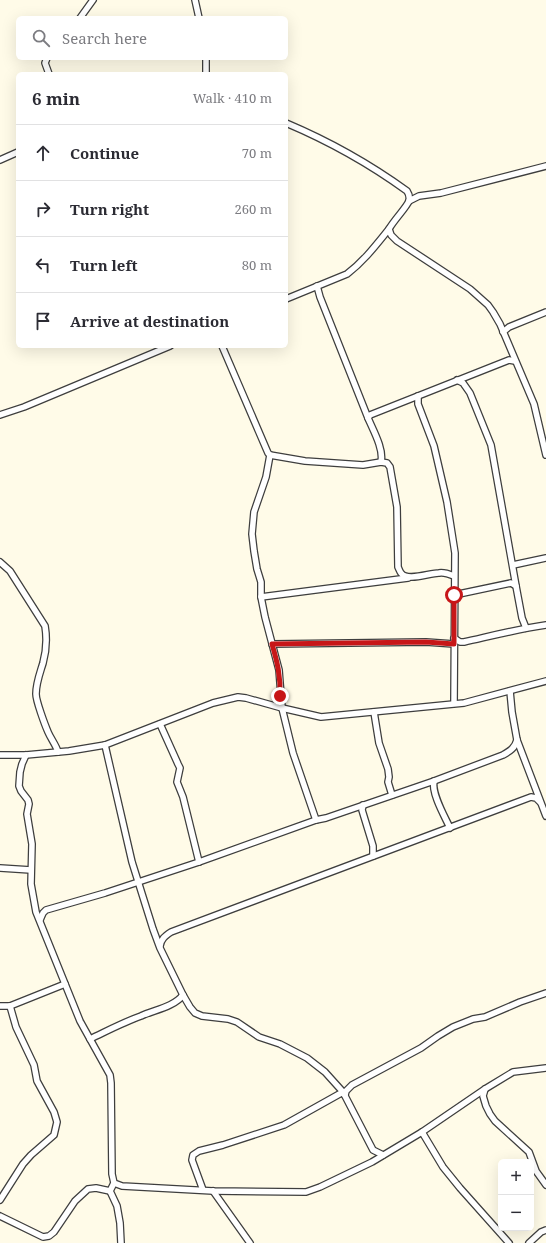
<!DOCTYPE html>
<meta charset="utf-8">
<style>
:root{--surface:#fff;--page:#f2f2f3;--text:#2b2b33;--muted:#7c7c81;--line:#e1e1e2}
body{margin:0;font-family:"Noto Serif",serif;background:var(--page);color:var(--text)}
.controls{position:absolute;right:12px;bottom:12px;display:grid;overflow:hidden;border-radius:6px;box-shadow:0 4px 16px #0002}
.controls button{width:36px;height:36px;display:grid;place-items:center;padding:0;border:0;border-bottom:1px solid var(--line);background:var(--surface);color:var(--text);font:20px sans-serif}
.stop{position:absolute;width:12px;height:12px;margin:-9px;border:3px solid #c71618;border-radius:50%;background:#fff}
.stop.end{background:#c71618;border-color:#fff;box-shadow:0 1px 4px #0008}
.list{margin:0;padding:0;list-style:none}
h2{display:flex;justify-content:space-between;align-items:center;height:52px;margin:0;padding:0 16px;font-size:17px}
h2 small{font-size:13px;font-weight:400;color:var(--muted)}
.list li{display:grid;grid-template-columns:26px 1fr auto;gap:12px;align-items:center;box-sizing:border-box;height:56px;padding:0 16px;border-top:1px solid var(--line)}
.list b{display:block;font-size:15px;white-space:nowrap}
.list em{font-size:13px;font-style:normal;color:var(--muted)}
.icon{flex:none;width:22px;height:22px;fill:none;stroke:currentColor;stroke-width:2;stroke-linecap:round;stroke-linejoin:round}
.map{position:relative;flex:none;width:546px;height:1243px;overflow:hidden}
.search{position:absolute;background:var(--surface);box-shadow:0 4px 16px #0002;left:16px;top:16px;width:272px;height:44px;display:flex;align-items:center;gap:10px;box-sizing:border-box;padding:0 14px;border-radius:6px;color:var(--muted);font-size:15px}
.panel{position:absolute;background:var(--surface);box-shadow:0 4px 16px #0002;left:16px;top:72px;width:272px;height:276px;border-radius:6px}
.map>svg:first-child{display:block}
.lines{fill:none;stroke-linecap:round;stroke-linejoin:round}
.minor-casing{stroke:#3e3e3e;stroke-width:8}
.minor{stroke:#fff;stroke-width:5.5}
.route{stroke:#c71618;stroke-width:5}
</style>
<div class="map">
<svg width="546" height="1243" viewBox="0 0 546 1243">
<rect width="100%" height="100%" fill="#fffbe8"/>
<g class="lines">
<defs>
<g id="minor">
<path d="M195,0L199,18"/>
<path d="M80,18L93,0"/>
<path d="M47,58L45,63L49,74"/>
<path d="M206,74V58"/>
<path d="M286,123C331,142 367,162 407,191C409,194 410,197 409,201C406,208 394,220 389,229L391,235L397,241L470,289L488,305L493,312L500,324L534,404L546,455"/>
<path d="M0,160L18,152"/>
<path d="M409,201L419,196L441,193L546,166"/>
<path d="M317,286L320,297L368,418"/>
<path d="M286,299L347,274C364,261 376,245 389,229"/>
<path d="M503,332L509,327L546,312"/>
<path d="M222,346L268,453L270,455L305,461L363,465L381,462L387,463L390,467L397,507L398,567C399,569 400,572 401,573C407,582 429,573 439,573C444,572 449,574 454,576"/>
<path d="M457,380L463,383L470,393L491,445L516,586"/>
<path d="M418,396V404L434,446L447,502L455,553L454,703"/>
<path d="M0,415L24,407L170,346"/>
<path d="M270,455L266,477L254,512L252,534L254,551L257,569L261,582V597L265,617L279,670L282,708L293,753L316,820"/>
<path d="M381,462C384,449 373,430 368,418L370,415L509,360L515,361"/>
<path d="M0,562L10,571L45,626C47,638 46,652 43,663C40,673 36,683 36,694C36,701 45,725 48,732C51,739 56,745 58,752"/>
<path d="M513,565L546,558"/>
<path d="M454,595L511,583L516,586L522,618L526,628"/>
<path d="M261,597L408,578"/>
<path d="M454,638L460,642H464C491,636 518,629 546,625"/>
<path d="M272,644L426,642L454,644"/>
<path d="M510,691L512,712L517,740L546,816"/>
<path d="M374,712L379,743L388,769L389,777L388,782L392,795"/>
<path d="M160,724L178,764L180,768L177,782L183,797L199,862"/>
<path d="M105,745L132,862L153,929L160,948L183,995L190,1007L195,1013L202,1016L228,1019L237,1022L259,1037L280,1044L307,1058L325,1072L343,1092L373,1150L383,1155"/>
<path d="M0,755H26L69,751L105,745L213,703L238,697L246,698L282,708L321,717L464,703L546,681"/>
<path d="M26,755L22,764L20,772L19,786L21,791L28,800L29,804L27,814L32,844L31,884L36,912L80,1021L110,1075L111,1083L112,1174L114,1183L122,1186L213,1191L306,1192L320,1187L372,1162L422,1132L485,1089L513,1072L546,1068"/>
<path d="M434,781C431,793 445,817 450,828"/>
<path d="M363,805L362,810L373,846V856"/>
<path d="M0,868L31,870"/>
<path d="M40,920L43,913L46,910L105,893L199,862L316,820L326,818L434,781L503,755C510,751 515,748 517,740"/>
<path d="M160,946C161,939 165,936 171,932L531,797L536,798L540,802"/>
<path d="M0,1006H10L65,984"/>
<path d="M90,1039C107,1031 124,1022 141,1016C154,1010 174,1007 183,995"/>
<path d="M485,1089L483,1096L486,1106L490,1114L495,1121L529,1152L536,1171L546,1185"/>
<path d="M345,1095L346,1091L352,1085L421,1048L438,1036L453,1027L473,1019L485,1017L520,1002L546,993"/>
<path d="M422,1132L443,1167L460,1188L509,1243"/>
<path d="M114,1183L110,1191L117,1206L120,1223L121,1243"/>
<path d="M203,1190L192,1160L193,1155L199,1151L223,1145L284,1125L343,1092"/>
<path d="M213,1191L250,1243"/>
<path d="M0,1200L23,1164L31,1155L54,1135L57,1122L54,1112L37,1081L34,1065L16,1027L10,1006"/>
<path d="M0,1216L43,1237L49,1236L54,1232L75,1201L88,1189L96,1188L110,1191"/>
<path d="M529,1243L541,1232L546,1230"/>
</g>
</defs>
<use href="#minor" class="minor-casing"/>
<use href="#minor" class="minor"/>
</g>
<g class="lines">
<path class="route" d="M280,696C281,677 277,661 272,644L426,642L454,644V595"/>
</g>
</svg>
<div class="controls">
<button>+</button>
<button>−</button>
</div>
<div class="stop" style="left:454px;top:595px"></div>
<div class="stop end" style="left:280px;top:696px"></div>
<div class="search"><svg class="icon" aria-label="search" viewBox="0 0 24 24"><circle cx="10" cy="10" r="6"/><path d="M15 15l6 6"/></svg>Search here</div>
<section class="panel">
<h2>6 min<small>Walk · 410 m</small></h2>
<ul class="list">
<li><svg class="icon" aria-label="ahead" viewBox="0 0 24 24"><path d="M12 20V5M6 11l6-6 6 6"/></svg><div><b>Continue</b></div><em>70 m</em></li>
<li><svg class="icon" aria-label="right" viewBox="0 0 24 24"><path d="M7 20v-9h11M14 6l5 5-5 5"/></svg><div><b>Turn right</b></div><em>260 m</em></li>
<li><svg class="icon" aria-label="left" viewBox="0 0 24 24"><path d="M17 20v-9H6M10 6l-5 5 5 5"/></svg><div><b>Turn left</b></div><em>80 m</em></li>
<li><svg class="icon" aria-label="arrive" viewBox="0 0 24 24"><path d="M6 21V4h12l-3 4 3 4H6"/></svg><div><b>Arrive at destination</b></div></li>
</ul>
</section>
</div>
